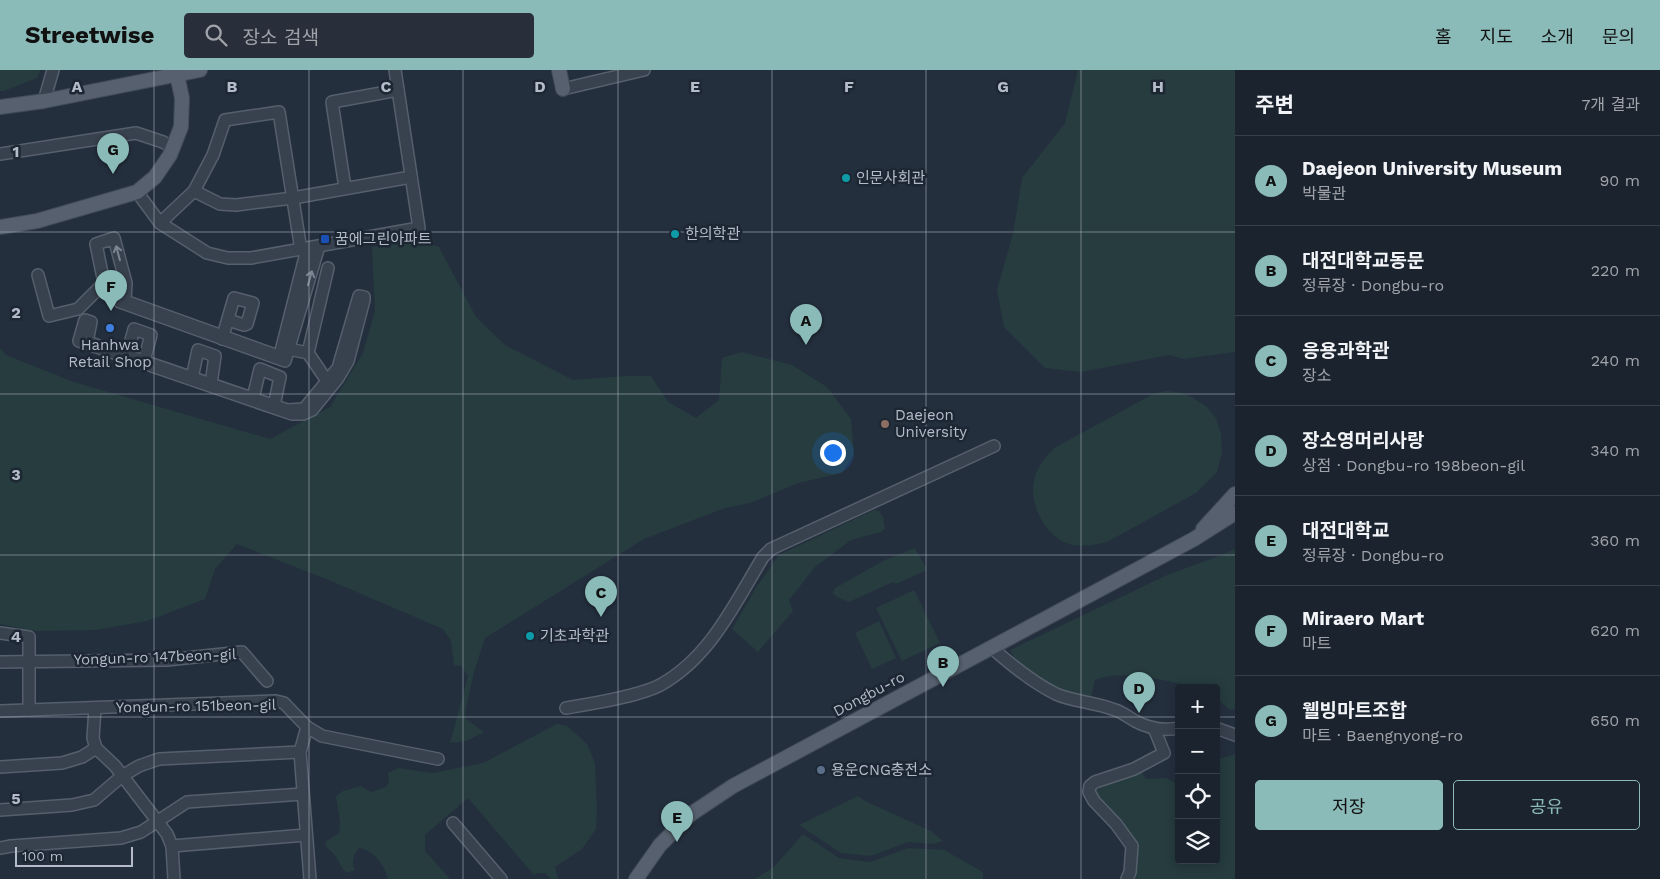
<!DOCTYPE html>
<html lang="ko">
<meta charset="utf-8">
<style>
:root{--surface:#1b232e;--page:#282f3a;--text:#f1f3f6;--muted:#a0a4aa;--line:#39404a;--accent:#8bbbb9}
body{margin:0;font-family:"Work Sans","Noto Sans KR",sans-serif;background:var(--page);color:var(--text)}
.controls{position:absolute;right:15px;bottom:15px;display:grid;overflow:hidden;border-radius:5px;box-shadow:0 2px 12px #0003}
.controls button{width:45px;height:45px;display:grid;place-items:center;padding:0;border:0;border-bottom:1px solid var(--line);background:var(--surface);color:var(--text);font:25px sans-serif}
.scale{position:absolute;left:15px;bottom:12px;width:118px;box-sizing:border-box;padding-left:5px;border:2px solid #b4bcc9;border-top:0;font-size:14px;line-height:18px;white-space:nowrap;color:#b4bcc9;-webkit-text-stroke:4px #1d2633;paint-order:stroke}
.you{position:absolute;left:832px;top:382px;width:18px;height:18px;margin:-12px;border:4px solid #fff;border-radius:50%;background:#1a73e8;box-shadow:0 0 0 8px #1a73e833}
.badge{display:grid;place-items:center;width:32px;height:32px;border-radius:50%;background:var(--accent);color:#111;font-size:16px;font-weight:700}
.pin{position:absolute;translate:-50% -41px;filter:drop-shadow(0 1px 2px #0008)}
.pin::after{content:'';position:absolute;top:26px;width:18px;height:15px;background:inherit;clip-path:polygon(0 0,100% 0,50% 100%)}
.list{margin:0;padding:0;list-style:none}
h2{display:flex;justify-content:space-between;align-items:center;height:65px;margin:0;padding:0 20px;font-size:21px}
h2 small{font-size:16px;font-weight:400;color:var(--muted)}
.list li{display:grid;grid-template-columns:32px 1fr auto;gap:15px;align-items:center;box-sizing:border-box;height:90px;padding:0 20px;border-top:1px solid var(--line)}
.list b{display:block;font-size:19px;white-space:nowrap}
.list p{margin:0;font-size:16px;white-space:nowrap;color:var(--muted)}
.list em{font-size:16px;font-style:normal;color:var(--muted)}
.actions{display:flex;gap:10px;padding:15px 20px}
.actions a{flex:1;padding:11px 0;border:1px solid var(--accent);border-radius:5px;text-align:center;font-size:18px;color:var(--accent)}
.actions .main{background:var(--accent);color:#111}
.icon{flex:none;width:28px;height:28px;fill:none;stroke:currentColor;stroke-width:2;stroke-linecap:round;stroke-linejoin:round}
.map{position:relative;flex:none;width:1235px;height:809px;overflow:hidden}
header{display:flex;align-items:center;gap:30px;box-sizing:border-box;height:70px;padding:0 25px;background:var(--accent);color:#111}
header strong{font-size:24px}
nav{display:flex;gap:28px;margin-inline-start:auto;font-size:18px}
.search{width:350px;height:45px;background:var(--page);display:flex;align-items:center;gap:12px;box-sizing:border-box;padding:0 18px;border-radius:5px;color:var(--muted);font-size:19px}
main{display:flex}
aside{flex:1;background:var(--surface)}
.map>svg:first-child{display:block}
.green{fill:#263c3f}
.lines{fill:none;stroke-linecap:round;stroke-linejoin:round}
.minor-casing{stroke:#565f6c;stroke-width:14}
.major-casing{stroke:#414a57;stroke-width:16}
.minor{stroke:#38414e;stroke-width:11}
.major{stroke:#56606e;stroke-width:14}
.oneway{stroke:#7c8592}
.grid{fill:none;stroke:#b4bcc9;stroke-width:1;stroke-opacity:0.55}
.culture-dot{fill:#0f9aa8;stroke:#1d2633;stroke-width:2}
.transit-dot{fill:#1a4fb4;stroke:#1d2633;stroke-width:2}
.shop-dot{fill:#3f7fe0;stroke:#1d2633;stroke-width:2}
.education-dot{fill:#8d6e63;stroke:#1d2633;stroke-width:2}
.service-dot{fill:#5c6f8a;stroke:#1d2633;stroke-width:2}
.labels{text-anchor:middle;stroke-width:5;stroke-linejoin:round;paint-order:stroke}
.poi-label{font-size:15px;fill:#b4bcc9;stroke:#1d2633;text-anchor:start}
.street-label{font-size:15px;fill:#b4bcc9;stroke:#1d2633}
.grid-label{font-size:16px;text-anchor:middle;font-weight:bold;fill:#b4bcc9;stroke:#1d2633;stroke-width:5;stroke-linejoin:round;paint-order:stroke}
</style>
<header>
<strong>Streetwise</strong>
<div class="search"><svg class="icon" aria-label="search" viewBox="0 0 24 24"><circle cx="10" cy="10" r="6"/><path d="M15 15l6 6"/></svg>장소 검색</div>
<nav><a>홈</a><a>지도</a><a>소개</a><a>문의</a></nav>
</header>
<main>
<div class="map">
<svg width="1235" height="809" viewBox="0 0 1235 809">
<rect width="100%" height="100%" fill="#242f3e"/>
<g class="green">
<path d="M0,0H40L37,8L4,21H0Z"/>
<path d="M1078,0H1235V282L1184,289L1169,285L1081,302L1045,298L1004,257L997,220L1013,164L1022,108L1065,53Z"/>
<path d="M417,169L439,177L476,247L505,275L573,310L625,306H651L668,332L696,348L719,330L722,288L742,282L792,295L827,317L851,349L854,384L842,403L798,413L750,433L725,438L644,469L485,568L474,602L465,643L466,649L484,662L466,671L450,673L468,606L461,596L454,595L451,571L443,559L331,511L237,474L215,499L205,529L147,551L96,560L36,561L0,554V278L6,285L74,312L270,369L330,337L363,283L375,241L372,177Z"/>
<path d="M1167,321L1183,323L1193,328L1206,336L1216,348L1221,364L1222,383L1217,402L1196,423L1107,472C1095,475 1084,477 1072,475C1060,472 1049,463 1043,452C1026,424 1031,398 1056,377L1155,323Z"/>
<path d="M874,440L879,441L883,447L885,458L881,462L851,470L815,497L789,530L793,541L758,582L732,559L757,516L779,485Z"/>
<path d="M915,478L927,500L896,514L893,512L849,532L837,527L833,523L835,518L885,490Z"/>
<path d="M1235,479V639L1230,640L1216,628V618C1178,618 1132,596 1095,610L1091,627C1069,626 1035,608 1018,593C1015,589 1012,584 1010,580L1167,505L1219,486Z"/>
<path d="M914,520L940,573L902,591L876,538Z"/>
<path d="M879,551L896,588L872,599L855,563Z"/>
<path d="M557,654L567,656L587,674L595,693L597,742L596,759L582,779L555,797L558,809H551L545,803H537L534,805L468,728L425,765V781L450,809H388C385,795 373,780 359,778C353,786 351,791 355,800L346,803C338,794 338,785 327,778L325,772L339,763L340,752L336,726L343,721L361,716L371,722L386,717L389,712L388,703L398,698L433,703L483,693Z"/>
<path d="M1235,684V809H1135L1137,775L1093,722L1118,709L1141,701L1146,709L1166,708L1177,713H1179V790H1216V690Z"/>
<path d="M858,726L867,732L931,761L943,771L933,774L908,772L871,786L841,783L799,755Z"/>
<path d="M803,764L839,788L870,792L908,778L944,780L983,802V809H755L774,797Z"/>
</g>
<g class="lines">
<defs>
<g id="minor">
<path d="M563,19L644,0"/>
<path d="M44,31L53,0"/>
<path d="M0,84L136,63L163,72L173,78"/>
<path d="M345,118L332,32L398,20"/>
<path d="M194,121L220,134L236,135L293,128L411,107"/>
<path d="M137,122L160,153L207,183L228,188H251L419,158L395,0"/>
<path d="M160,153L194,121L213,85L225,50L279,42L301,180"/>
<path d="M307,179L280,285L278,286L125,231L126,213L114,168L96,174L104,213L122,216L120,232L285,291L319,176"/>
<path d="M38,205L49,246L78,239L104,213"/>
<path d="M359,226L364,227V230L348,291L338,308L312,340L303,344H292L79,271L85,250L91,252L87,272L287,340L304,339L338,298Z"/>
<path d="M222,269L234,228L253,233L247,254L244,255L228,250"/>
<path d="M284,278L308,283L327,311"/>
<path d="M308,283L328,198"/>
<path d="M127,285L134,259L151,265L144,291"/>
<path d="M192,308L198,280L215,286L211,314"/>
<path d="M253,328L260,299L280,307L274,336"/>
<path d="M0,563L29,567V640"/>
<path d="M991,577C1010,594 1033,613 1056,624C1074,632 1095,632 1115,640C1122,642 1128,647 1135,651C1148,658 1164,661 1179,658"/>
<path d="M0,592L167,590L242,582L267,611"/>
<path d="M95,638L93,668L96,678L115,696L167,764L172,776L174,809"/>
<path d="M566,638C590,634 642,626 662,614C711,586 735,533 763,487L771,479L994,376"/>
<path d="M0,641L276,631L284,633L307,657L322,666L438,689"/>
<path d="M307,657L300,682L310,809"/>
<path d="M1216,658L1235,665"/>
<path d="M0,697L62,693L82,687L96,678"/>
<path d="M0,740L72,735L94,730L122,706L139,696L159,689L300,682"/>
<path d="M453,753L501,809"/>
<path d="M172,776L306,765"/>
<path d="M0,778L11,776L121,768L141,762L187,732L303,724"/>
<path d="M1127,809L1130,802L1132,776L1116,754L1094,731L1089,722L1090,716L1095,712L1134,699L1164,683L1154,658"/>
</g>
<g id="major">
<path d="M559,0L563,19"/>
<path d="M0,37L44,31L200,0"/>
<path d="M0,157L37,151L137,122L155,107L170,85L181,57L182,28L176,0"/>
<path d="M1203,459L1235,424"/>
<path d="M636,809L660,775L691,744L733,716L1194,469L1235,443"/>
</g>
</defs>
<use href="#minor" class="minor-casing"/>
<use href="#major" class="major-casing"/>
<use href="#minor" class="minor"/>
<use href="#major" class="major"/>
</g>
<defs><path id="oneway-shaft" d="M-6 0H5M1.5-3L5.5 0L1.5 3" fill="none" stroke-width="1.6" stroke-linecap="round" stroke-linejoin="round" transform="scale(1.25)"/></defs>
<g class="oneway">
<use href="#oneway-shaft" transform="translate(118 183) rotate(-105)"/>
<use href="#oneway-shaft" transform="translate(310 208) rotate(-74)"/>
</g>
<path class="grid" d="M154,0V809M309,0V809M463,0V809M618,0V809M772,0V809M926,0V809M1081,0V809M0,162H1235M0,324H1235M0,485H1235M0,647H1179M1216,647H1235"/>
<g class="culture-dot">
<circle cx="846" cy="108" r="5"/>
<circle cx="675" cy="164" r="5"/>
<circle cx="530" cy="566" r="5"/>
</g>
<rect class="transit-dot" x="320" y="164" width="10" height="10" rx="2.5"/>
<circle class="shop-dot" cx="110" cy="258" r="5"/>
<circle class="education-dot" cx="885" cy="354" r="5"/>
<circle class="service-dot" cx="821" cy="700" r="5"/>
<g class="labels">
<g class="poi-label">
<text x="856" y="113">인문사회관</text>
<text x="685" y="169">한의학관</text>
<text x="335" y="174">꿈에그린아파트</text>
<text x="110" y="280" text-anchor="middle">Hanhwa<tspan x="110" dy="17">Retail Shop</tspan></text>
<text x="895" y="350">Daejeon<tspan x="895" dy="17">University</tspan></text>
<text x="540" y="571">기초과학관</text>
<text x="831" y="705">용운CNG충전소</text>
</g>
<g class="street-label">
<text transform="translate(155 587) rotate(-2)" y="5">Yongun-ro 147beon-gil</text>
<text transform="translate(869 624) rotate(-28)" y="5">Dongbu-ro</text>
<text transform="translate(196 636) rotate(-1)" y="5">Yongun-ro 151beon-gil</text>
</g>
</g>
<g class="grid-label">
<text x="77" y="22">A</text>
<text x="232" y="22">B</text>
<text x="386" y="22">C</text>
<text x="540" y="22">D</text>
<text x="695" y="22">E</text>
<text x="849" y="22">F</text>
<text x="1003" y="22">G</text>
<text x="1158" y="22">H</text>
<text x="16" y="87">1</text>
<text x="16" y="248">2</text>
<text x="16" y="410">3</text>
<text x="16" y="572">4</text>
<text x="16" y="734">5</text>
</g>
</svg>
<div class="controls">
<button>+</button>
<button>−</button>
<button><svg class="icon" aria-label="locate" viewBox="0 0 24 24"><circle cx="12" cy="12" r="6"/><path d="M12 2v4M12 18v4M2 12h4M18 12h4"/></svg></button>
<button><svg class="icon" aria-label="layers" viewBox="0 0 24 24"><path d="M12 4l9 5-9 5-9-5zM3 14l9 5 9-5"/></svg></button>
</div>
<div class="scale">100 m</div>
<div class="you"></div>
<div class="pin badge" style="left:806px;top:275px">A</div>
<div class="pin badge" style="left:943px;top:617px">B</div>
<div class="pin badge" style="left:601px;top:547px">C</div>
<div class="pin badge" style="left:1139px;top:643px">D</div>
<div class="pin badge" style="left:677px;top:772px">E</div>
<div class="pin badge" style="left:111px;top:241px">F</div>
<div class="pin badge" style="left:113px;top:104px">G</div>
</div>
<aside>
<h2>주변<small>7개 결과</small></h2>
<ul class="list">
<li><span class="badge">A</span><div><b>Daejeon University Museum</b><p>박물관</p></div><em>90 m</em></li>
<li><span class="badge">B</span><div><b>대전대학교동문</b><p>정류장 · Dongbu-ro</p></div><em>220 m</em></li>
<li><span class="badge">C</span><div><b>응용과학관</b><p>장소</p></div><em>240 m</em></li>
<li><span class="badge">D</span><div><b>장소영머리사랑</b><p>상점 · Dongbu-ro 198beon-gil</p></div><em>340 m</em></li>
<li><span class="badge">E</span><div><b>대전대학교</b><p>정류장 · Dongbu-ro</p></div><em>360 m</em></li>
<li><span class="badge">F</span><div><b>Miraero Mart</b><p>마트</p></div><em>620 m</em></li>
<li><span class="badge">G</span><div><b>웰빙마트조합</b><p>마트 · Baengnyong-ro</p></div><em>650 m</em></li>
</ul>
<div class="actions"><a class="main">저장</a><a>공유</a></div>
</aside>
</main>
